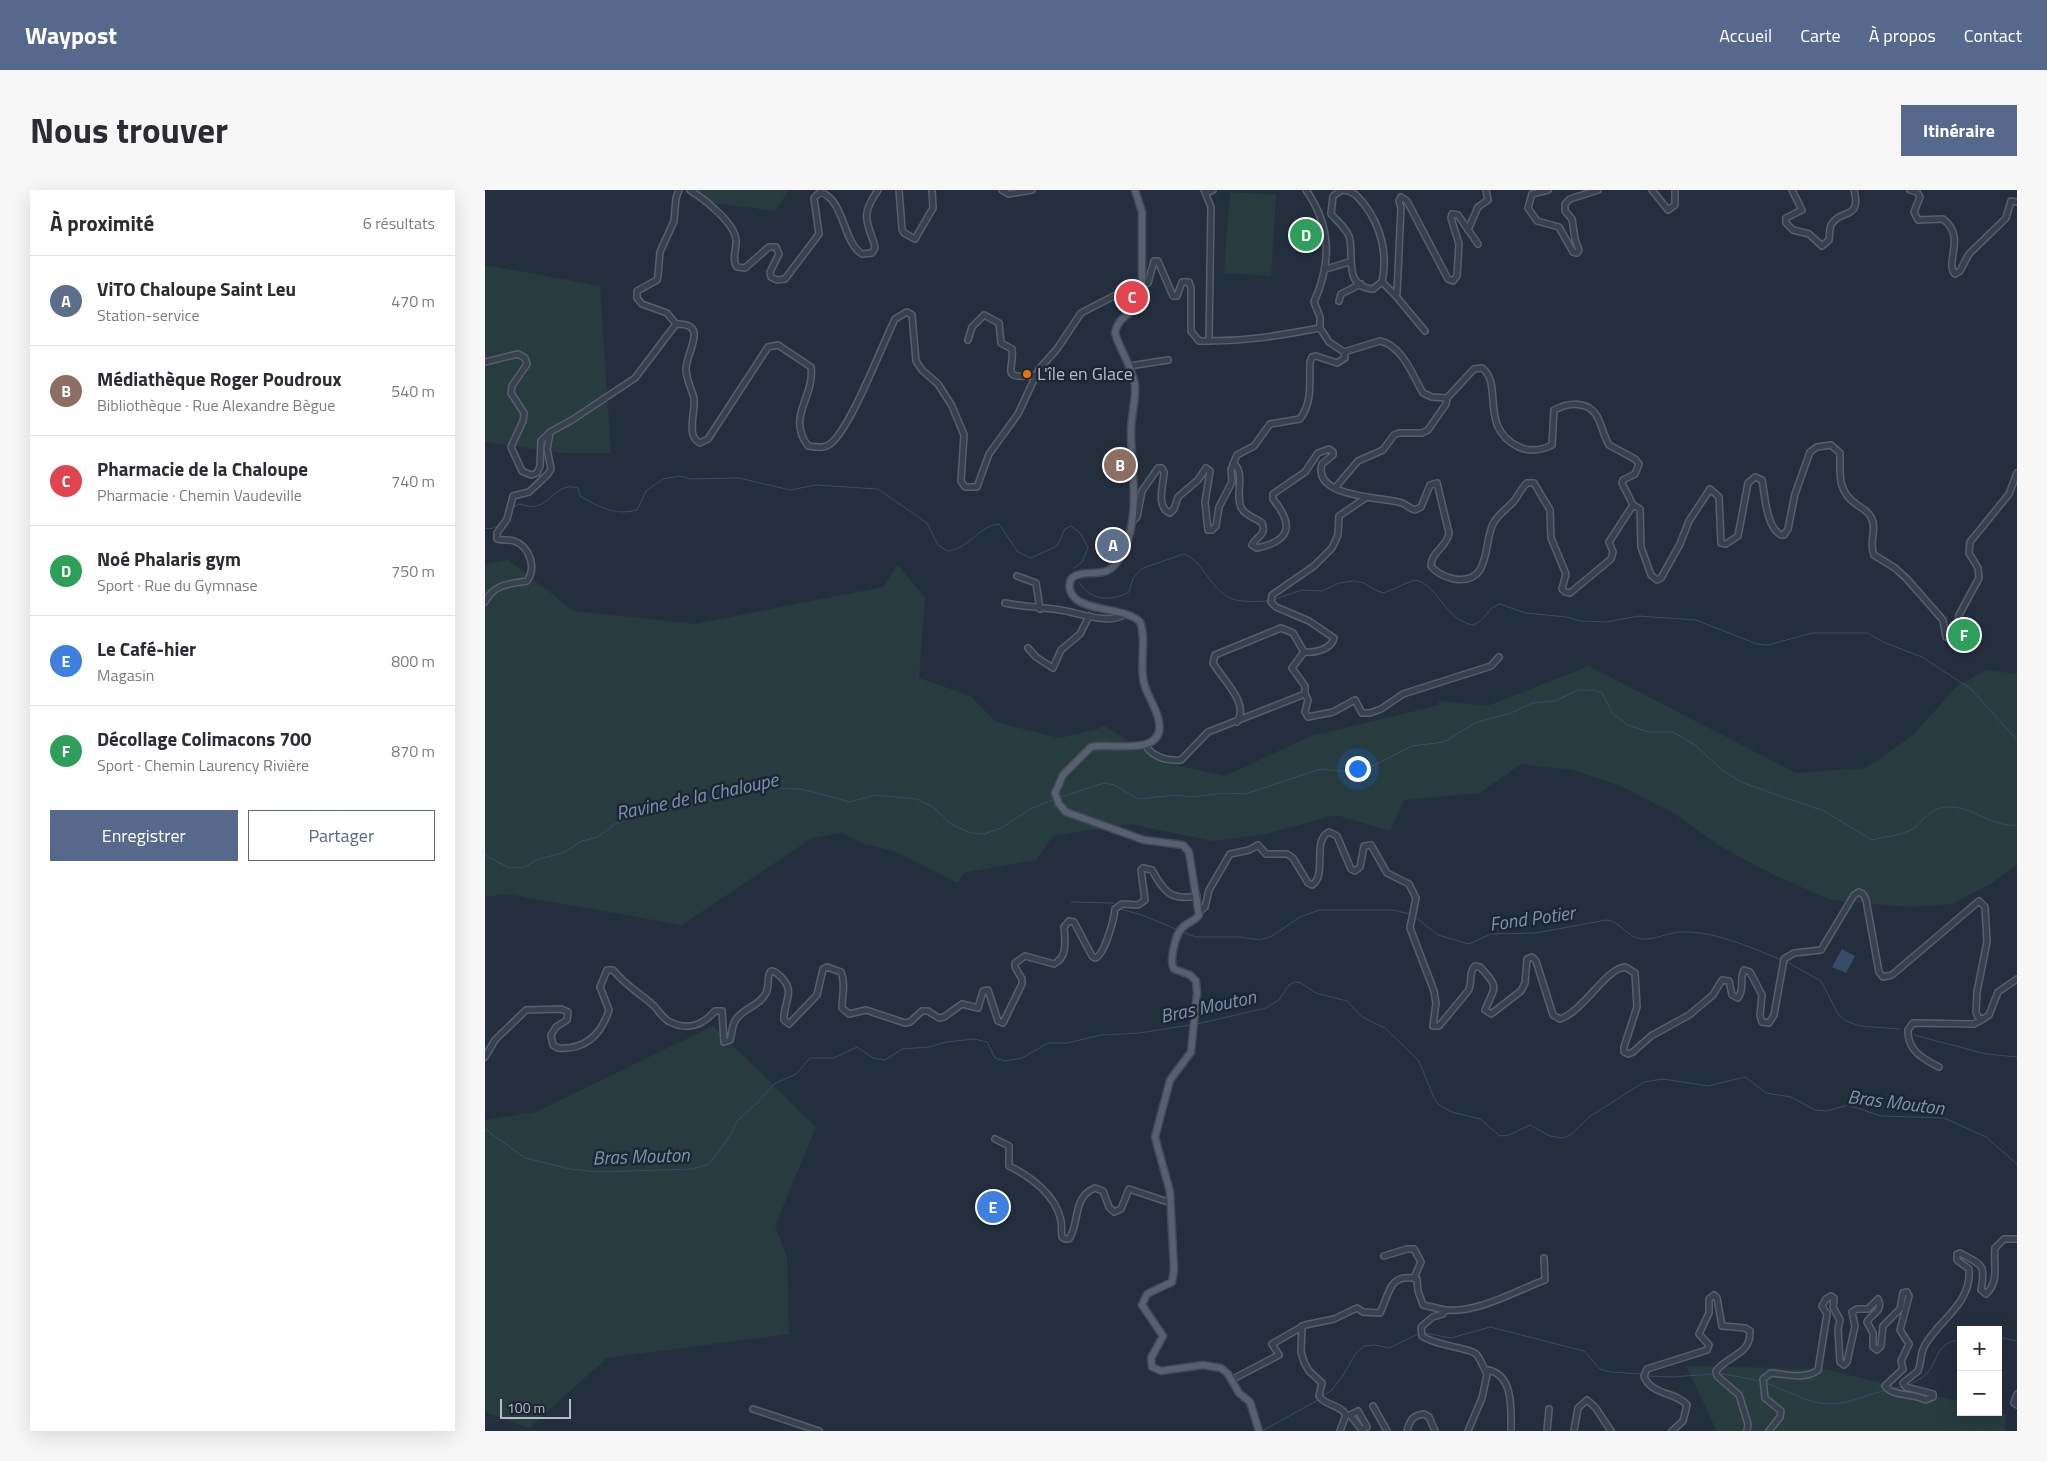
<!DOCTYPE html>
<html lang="fr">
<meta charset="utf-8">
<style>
:root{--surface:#fff;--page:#f7f7f7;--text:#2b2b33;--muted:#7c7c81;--line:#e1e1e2;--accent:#56698c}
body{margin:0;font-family:"Titillium Web",sans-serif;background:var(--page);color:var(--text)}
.controls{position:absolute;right:15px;bottom:15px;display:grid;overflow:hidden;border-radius:0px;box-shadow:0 5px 20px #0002}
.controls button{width:45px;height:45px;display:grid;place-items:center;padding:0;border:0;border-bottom:1px solid var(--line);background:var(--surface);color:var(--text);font:25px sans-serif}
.scale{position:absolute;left:15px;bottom:12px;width:71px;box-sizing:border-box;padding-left:5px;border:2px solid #b4bcc9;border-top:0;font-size:14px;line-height:18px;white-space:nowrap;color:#b4bcc9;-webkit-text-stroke:4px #1d2633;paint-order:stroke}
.you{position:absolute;left:872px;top:578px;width:18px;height:18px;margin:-12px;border:4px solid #fff;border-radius:50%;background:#1a73e8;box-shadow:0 0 0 8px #1a73e833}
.badge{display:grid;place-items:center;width:32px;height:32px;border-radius:50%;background:var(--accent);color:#fff;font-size:16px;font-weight:700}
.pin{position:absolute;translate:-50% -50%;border:2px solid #fff;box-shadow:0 1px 5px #0006}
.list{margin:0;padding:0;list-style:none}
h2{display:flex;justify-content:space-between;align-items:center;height:65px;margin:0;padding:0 20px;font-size:21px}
h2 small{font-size:16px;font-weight:400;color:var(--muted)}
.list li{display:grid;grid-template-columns:32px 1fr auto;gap:15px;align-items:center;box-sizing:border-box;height:90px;padding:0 20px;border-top:1px solid var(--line)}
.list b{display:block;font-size:19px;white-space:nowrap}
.list p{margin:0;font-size:16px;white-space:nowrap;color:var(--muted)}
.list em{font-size:16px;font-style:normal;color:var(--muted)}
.actions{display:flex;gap:10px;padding:15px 20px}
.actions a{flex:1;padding:11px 0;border:1px solid var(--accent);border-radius:0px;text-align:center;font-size:18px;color:var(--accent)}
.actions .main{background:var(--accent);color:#fff}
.map{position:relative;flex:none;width:1532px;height:1241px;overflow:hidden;border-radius:0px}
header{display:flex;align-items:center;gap:30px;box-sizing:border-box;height:70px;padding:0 25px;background:var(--accent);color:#fff}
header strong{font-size:24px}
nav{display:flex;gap:28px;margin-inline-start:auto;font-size:18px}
.intro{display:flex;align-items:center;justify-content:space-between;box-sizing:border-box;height:120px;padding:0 30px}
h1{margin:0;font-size:35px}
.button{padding:12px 22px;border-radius:0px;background:var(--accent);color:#fff;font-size:18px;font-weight:700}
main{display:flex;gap:30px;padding:0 30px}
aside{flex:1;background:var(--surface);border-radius:0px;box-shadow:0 5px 20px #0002}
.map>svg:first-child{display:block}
.green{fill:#263c3f}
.water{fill:#394c67}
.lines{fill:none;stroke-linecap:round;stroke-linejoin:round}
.stream{stroke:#394c67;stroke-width:1}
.minor-casing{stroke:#565f6c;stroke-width:8}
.major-casing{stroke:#414a57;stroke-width:9}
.minor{stroke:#38414e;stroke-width:5}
.major{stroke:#56606e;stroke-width:6}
.food-dot{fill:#e8710a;stroke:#1d2633;stroke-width:2}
.labels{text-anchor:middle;stroke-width:5;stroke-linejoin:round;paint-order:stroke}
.poi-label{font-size:18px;fill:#b4bcc9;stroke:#1d2633;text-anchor:start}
.water-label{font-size:19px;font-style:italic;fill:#7c92b1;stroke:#1d2633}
</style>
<header>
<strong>Waypost</strong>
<nav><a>Accueil</a><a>Carte</a><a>À propos</a><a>Contact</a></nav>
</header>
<div class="intro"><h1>Nous trouver</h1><a class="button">Itinéraire</a></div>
<main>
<aside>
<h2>À proximité<small>6 résultats</small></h2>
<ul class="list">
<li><span class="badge" style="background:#5c6f8a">A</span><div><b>ViTO Chaloupe Saint Leu</b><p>Station-service</p></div><em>470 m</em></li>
<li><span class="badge" style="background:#8d6e63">B</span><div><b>Médiathèque Roger Poudroux</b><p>Bibliothèque · Rue Alexandre Bègue</p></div><em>540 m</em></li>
<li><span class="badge" style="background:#e0444e">C</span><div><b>Pharmacie de la Chaloupe</b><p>Pharmacie · Chemin Vaudeville</p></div><em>740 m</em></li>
<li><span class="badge" style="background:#2e9e5b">D</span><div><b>Noé Phalaris gym</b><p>Sport · Rue du Gymnase</p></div><em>750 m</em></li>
<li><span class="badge" style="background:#3f7fe0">E</span><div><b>Le Café-hier</b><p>Magasin</p></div><em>800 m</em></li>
<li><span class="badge" style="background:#2e9e5b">F</span><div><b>Décollage Colimacons 700</b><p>Sport · Chemin Laurency Rivière</p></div><em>870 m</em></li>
</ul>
<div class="actions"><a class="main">Enregistrer</a><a>Partager</a></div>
</aside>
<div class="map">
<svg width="1532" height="1241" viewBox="0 0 1532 1241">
<rect width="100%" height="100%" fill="#242f3e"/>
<g class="green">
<path d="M206,0H304L290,21L205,10Z"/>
<path d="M745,2L791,5L786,86L739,83Z"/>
<path d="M0,75L115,96L126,263H78L0,252Z"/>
<path d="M23,370L89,421L210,434L398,397L413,375L440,408L434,488L486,506L511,532L574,548L613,539L618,535L677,572L740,586L826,546L955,515L953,511L1002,516L1104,476L1311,583L1381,578L1427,546L1472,496L1501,480L1532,484V675L1507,693L1467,714L1423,717L1346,710L1291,686L1238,658L1188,623L1138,597L1088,580L1036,574L995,603L919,610L905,641L851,625L780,644L729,651L644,634L568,646L551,670L478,683L473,693L409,661L379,654L357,643L327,648L197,735L22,704L0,707V374Z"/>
<path d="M228,836L331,937L290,1036L302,1067L304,1144L122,1168L44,1238L0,1222V930L51,922Z"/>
<path d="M1201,1176L1339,1179L1476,1212V1222H1513L1521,1224L1520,1241H1232Z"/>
</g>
<path class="water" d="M1357,759L1370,766L1361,783L1347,777Z"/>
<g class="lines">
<g class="stream">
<path d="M28,317L35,314C65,326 67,290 93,298L95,306C114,317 130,326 152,320L161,301L178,289L194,286L206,289L254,288L305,300L331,295L393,299L442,333L453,355L462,361C483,360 493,336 514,334L533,362L546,368L572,356L580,339L586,336L595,343L603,357L597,372L589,378"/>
<path d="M0,338C10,341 16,334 20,326"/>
<path d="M594,392C605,411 626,412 644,402L648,388L658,378L699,364C706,367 712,372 717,379C740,410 743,413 783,411"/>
<path d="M790,409L817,400L837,401L854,393L869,391L879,393L890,400L899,403L929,390C952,392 959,430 988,435C1000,431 1003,417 1015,414L1040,423L1082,427L1095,431L1121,432L1154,426L1211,430L1272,454L1283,455L1327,443H1383L1398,452L1437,467L1486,499L1532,550"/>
<path d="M573,608L619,593L629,595L653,609L691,605L706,607L739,603L760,604L835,579L867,582L882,579L927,556L959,552L992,532L1026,523L1047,513L1070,511L1093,500H1109L1117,503L1128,524L1143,535L1164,542H1188L1210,555L1237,580L1258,593L1339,621L1387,650C1400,646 1418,646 1429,638C1440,629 1448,616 1465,617C1489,617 1507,638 1532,635"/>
<path d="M0,665L24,678L40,677L51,670L80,662L97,651L113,647L131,633L168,623L287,598L316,599L365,612L390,605L432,609L448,617L466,634L485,643L499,644L516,638L547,618L570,609"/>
<path d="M586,712L628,713"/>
<path d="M635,719L657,725L693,740"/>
<path d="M930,727L953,745L984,754L1006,744L1051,743L1121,730C1136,731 1142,748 1157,749C1170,750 1182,743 1194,742C1227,740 1265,757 1294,769"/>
<path d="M697,742L711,747H755L775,750L787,746L815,727L834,720H908L925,724"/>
<path d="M1302,772L1336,791L1353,824L1361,831L1375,836L1414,839"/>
<path d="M712,834L781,818L794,810L804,795L810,792L816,793L831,803L862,811L877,827L900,838L934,871L949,908L954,915L967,922L995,929L1015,946L1024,945L1045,935L1065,946L1078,948L1087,944L1104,927L1159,892L1178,889L1223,896L1260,887L1281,903L1306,907L1330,920L1342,921L1363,915L1396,926L1459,928L1501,947L1532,974"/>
<path d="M1429,845L1501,864L1532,867"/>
<path d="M0,939L40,968L85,979L114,982L207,979L224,974L243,949L253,930L272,913L289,894L311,884L325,868H349L372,857L388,868L400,870L417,859L444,857L461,852L489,849L502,852L510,868L520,871L537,868L563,853H582L616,845L654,843L705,835"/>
<path d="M939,1143L966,1148L1005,1137L1099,1161L1115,1179L1125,1182L1156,1184"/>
<path d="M1513,1147L1532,1151"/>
<path d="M1234,1183L1275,1191"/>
<path d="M1163,1186L1187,1187L1228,1184"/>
<path d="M1281,1193C1301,1200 1323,1214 1345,1214C1364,1214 1383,1204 1402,1200"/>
<path d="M1423,1195C1429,1192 1435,1190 1440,1185C1454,1172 1450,1151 1476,1150"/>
<path d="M1408,1199L1419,1196"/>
<path d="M836,1207L846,1201L857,1187L871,1163L879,1156L890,1155L904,1158L935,1143"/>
<path d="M777,1241L833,1210"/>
</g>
<defs>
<g id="minor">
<path d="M205,0C218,8 250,33 251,50C252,59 246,69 252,77L260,78L284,57H291L294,64L285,82L286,87L292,90L300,89L334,44L329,8L335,2C360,10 357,51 377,64L387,63L390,58L389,53C380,28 377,23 393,0"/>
<path d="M414,0L417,39L419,43L430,49L448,18L447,0"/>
<path d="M517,0L524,4L547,0"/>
<path d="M719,0L726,17L724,151"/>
<path d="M821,0C846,36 847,72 829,112L835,127V138"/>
<path d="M857,0C869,1 872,6 879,14C896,36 903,64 897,92L888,99C857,97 870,63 864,46C860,37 852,31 846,24L848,6Z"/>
<path d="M1063,0L1047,4L1043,18L1052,31L1074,37L1088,62L1092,63L1094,60L1090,49L1087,29L1080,21V14L1085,9L1113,0"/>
<path d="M1167,0L1183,20L1190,15V0"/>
<path d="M1307,0L1317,20L1301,28V33L1308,40L1324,44L1337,56L1344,50C1345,45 1344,40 1346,35C1355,18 1377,31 1369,0"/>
<path d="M1425,0L1432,2L1435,7L1429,22L1433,30L1458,29C1482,47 1459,73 1470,84L1475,81L1484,64L1521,28L1526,11L1532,12"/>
<path d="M721,3L728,0"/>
<path d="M983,40L993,17L1003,10L1001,0"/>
<path d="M841,79L864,72"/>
<path d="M897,92L910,105L912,103L916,18L914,11L916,7L922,11L963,89L968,91L972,86L974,54L966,28L967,24L973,25L993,54"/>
<path d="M910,105L940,141"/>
<path d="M854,111L856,104L876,94"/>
<path d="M191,134L182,123L157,114L152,108V101L172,90L173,86L175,62L189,31L191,8L194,0"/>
<path d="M483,150L487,137L499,125L514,133L516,153L527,159C530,180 513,190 552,185"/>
<path d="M859,162L895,151C917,155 928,186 938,203L947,207L962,208L989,179L997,178C1019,194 993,238 1034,257C1045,262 1055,261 1067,255L1069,220C1077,216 1087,213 1096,215C1116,218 1115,240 1124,255L1150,269L1154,274L1150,284L1138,290L1137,293L1148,315"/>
<path d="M0,172L33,164L40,168L42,174L27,196L26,203L39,223L38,231L26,257L37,281L46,285L52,283L55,276L56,251L65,242L87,230L150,188L191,134C225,133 201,162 201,179C201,189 207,199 209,209C210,220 205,234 208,245C209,249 212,251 215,253L223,249L283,157L293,155L326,177C330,208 301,226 323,256C330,257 339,259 345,254C365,240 397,155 410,129L422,122L427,125L431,171L437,180L453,194L467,216L479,245L476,291L480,297H492L504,264L533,224L554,179L572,159L596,123L650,95L663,93L669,71H673L688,106H692L697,92H704L706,98V141L714,151C758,152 792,146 835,138"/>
<path d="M644,176L683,170"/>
<path d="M748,274L752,265L769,256L785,234L815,229C828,211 824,193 825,172L827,167L831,166L852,173L860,168L859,162L844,152L835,138"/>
<path d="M850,298L873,271L898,260L909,245L914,243H937L943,240L961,214L962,208"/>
<path d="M647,332L652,327L657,301L673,278H677L679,282C679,293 670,317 685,323L689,319L693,307L713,290L721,278L725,281L720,312L723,340H727L731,336L734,317L747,292L746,279L749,274C761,283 749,307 757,319C761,326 771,328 777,333C782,346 771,346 767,355L772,358C806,351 809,335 788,309V304L820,282L833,263L844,259L848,262V265L837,274C827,308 899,307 917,313C922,315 925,319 930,320L936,317L945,295L952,293L964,343C962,357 946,362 946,376C951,383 961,387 969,389C1007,395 998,353 1008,334C1013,324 1022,319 1029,311C1034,305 1036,298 1042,293H1049L1065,320L1066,348L1081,384L1077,399L1080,402L1085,403L1126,369L1128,362L1124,352L1148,315L1155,319L1156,357L1166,385L1172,390L1176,388L1195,354L1204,331L1225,299L1234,307L1236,353L1241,354L1253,346L1263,293L1270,287L1277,290C1280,305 1281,337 1296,345H1299L1303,339L1310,304L1325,262L1332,257L1346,255L1355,263C1355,283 1352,301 1371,314C1376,318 1382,320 1386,327C1393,340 1383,352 1389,365L1410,378L1422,389L1458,430L1461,447L1467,448L1471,444L1474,425L1494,388L1493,378L1484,363L1485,352L1524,304L1532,283"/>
<path d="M532,386L551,393L555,419"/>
<path d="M0,412C9,394 24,394 42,391C52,377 44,356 29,351C23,349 18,351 12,349V343L22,329L28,306L44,302L63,284L66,279L62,259L65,243"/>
<path d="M520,413C539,417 556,417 575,420C592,422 625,436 640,424"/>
<path d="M543,458L551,467L568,478L576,460L595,444L604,426"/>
<path d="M819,462C829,463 846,460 849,448L824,431L791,417L786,412L787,405L829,376L847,358L853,345L854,326L882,307"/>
<path d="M820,504L823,510L820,522L823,527L848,522L870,510L877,523H885L896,519L918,504L1006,476L1014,467"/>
<path d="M752,532C765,513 737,489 728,473L730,465L796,438L808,443L819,462"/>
<path d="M660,555C668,567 681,571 696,570L723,542L820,504V496L807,478L819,462"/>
<path d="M715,721L720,717L724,700L745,664L764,660L773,655L781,664H802L808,668L823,693L827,695C843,685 826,651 844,642L852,646L866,679L870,681L875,677L879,656L886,655L902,683L924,694L931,708L925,738L949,801L951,813L948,836H954L983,801C988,793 983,782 990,776L995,777C1015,798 1010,796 1000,820L1006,824L1036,801L1040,793L1042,769L1047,767L1051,771L1068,825L1075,829C1100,820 1120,779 1140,777L1150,783L1152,817L1139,857V862L1143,864L1148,862L1166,846L1204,825L1228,805L1237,790L1244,791L1247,805L1253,808C1260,799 1254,789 1259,780L1265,782L1277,805L1275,825L1277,832L1284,833L1289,825L1299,769L1309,763L1336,760L1369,705L1374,702L1378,704L1381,710L1394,782L1398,787L1407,785L1494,711L1500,717L1502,752L1492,802L1491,822L1493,827L1498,829L1504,825L1513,802L1532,789"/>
<path d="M0,867L10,850L41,820L76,819L83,822L82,830L71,837L66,845L68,855L73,858C100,860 116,845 124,820L115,797L122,780H128C142,797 154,802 169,816C174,821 178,829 185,832C204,841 218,835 230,821H237L239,852L245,850C247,844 247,836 250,831C257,818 274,817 281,803C285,795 281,786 286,781C291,781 291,783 295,786C312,802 298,811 299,830L304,834L332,805L338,779L342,777L356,782C361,794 357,806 357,818L364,824L381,820L420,833L425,832L437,821H443L454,828L459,827L477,814L493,818L498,801L503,800L513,831L518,833L537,794V789L530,777V773L540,766L569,774C583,767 580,750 579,737L584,731L589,732L607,766L610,768C619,766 629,730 630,719L637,714L653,715L660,710L656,680L658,678L667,680C679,702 686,711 712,706"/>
<path d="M1454,877C1438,869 1422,860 1423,840L1428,833L1489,834L1498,829"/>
<path d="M510,949L524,956V976C545,986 572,1006 576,1031C577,1036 576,1042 577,1047L580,1049H584C595,1033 587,1007 610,998L618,1001L624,1017L629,1022L636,1019L644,999L686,1013"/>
<path d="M899,1066L922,1059H929L936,1072L929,1088"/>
<path d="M817,1136L816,1162L819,1172L824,1181L837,1193L834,1206C840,1216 855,1214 861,1225L855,1241"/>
<path d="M1001,1182C998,1177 996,1170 992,1165C987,1158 951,1156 937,1146L936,1137L948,1127L958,1124L960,1120C994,1123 1030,1101 1060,1090L1059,1068"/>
<path d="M746,1190L794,1165L787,1154L820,1135L849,1129L872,1118L878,1122L895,1123C904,1106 903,1082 932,1089L933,1101L938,1115L960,1120"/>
<path d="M1532,1204L1529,1213L1532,1215"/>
<path d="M888,1216L902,1241"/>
<path d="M268,1219L334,1241"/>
<path d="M873,1221L882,1237L877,1240L865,1225Z"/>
<path d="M922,1241C925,1230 928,1225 939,1224L944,1227L950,1241"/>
<path d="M983,1241L997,1208L1003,1180C1029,1185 1026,1220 1026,1241"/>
<path d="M1062,1241L1064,1219"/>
<path d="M1089,1241L1093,1218L1102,1210L1110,1217L1126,1241"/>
<path d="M1187,1241L1198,1231L1202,1215C1192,1202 1165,1205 1159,1186L1162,1179L1222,1160L1224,1155L1214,1144L1224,1123V1109L1229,1105L1232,1108L1237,1136L1260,1138L1265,1141C1266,1165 1243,1165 1231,1181L1232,1186L1254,1205L1263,1234L1262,1241"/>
<path d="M1284,1241L1295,1227L1296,1221L1280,1208L1278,1189L1286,1183C1300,1184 1320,1190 1333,1180L1342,1124L1337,1116L1341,1109L1346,1106L1349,1108L1348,1117L1355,1130L1353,1139L1355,1172L1359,1175L1362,1172L1370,1136L1367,1122L1372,1119H1383L1393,1109C1399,1121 1386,1124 1382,1132L1388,1143V1157L1392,1160L1396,1156L1398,1136L1415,1119L1418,1103L1422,1102L1424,1106L1415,1140L1424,1154L1416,1171L1418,1179L1400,1196C1408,1207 1429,1203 1440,1210L1448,1207V1204L1421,1197L1418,1193L1433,1181C1437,1172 1434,1166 1440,1155C1455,1129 1487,1113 1484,1079L1472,1070V1064L1475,1063C1497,1075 1501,1074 1496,1100L1501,1104C1515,1091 1508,1074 1510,1058L1519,1049H1532"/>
</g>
<path id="major" d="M650,0L657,22V104C652,127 634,122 630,143C635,161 648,177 650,196C651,210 646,226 646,241C646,277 654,314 643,350C640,361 633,375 622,381C610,386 580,377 585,400C591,423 640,416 655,432C662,450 654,474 659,493C662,506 672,518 674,532C680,568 624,552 606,557L578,585L570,603L574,614L581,622L659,650L698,655L704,662L714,725C710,731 703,732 698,737C690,744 684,771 689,779L705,785L711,791L712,803L706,862L685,890L670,947L685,1002L689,1080L687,1092L662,1104L657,1115L678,1146L666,1168L667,1177L676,1181L718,1175L736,1178L743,1184L754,1203L765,1212L774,1241"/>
</defs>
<use href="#minor" class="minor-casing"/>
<use href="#major" class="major-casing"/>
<use href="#minor" class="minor"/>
<use href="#major" class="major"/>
</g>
<circle class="food-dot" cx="542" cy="184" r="5"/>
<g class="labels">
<g class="poi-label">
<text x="552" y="190">L'île en Glace</text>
</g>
<g class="water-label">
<text transform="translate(212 606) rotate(-12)" y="7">Ravine de la Chaloupe</text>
<text transform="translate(1047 728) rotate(-8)" y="7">Fond Potier</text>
<text transform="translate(723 816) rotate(-12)" y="7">Bras Mouton</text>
<text transform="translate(1411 912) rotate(7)" y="7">Bras Mouton</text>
<text transform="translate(156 966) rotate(-2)" y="7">Bras Mouton</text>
</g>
</g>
</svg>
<div class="controls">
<button>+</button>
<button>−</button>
</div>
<div class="scale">100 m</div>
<div class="you"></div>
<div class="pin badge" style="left:628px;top:355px;background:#5c6f8a">A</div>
<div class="pin badge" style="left:635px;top:275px;background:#8d6e63">B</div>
<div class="pin badge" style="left:647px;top:107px;background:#e0444e">C</div>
<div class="pin badge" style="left:821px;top:45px;background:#2e9e5b">D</div>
<div class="pin badge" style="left:508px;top:1017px;background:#3f7fe0">E</div>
<div class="pin badge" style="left:1479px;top:445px;background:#2e9e5b">F</div>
</div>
</main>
